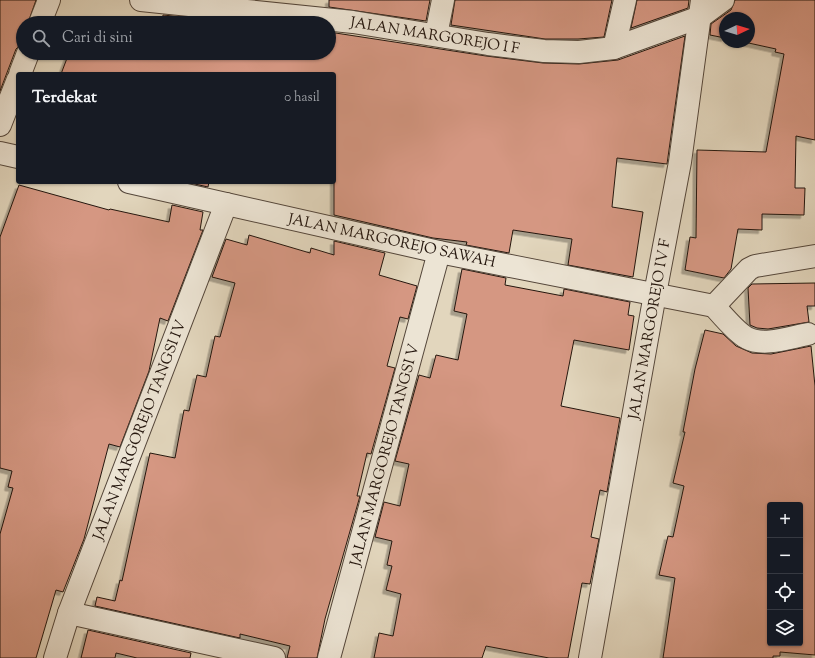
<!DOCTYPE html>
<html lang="id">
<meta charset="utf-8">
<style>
:root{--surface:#171b24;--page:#242831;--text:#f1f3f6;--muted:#9ea1a6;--line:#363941}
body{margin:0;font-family:"Sorts Mill Goudy",serif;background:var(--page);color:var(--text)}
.controls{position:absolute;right:12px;bottom:12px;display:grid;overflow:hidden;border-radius:4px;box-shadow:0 1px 3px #0004}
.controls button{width:36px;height:36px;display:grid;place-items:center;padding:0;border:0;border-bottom:1px solid var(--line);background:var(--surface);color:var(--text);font:20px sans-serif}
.compass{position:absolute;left:719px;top:12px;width:36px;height:36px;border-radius:50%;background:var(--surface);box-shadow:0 1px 3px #0004;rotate:86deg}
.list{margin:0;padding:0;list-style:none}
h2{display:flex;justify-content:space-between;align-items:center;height:52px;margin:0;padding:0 16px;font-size:17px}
h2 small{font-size:13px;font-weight:400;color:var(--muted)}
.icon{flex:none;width:22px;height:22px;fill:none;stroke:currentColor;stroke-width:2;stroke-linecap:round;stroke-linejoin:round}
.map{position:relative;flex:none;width:815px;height:658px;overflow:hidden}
.search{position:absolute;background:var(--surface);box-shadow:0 1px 3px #0004;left:16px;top:16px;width:320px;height:44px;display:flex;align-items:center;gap:10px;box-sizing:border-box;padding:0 14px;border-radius:22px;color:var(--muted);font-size:15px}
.panel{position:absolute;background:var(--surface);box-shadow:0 1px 3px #0004;left:16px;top:72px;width:320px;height:112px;border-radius:4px}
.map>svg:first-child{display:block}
.building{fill:#d59782;stroke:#24160e;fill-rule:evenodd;filter:url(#shadow)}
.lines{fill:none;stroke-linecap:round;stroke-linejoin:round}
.minor-casing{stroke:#54463a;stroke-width:24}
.minor{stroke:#ece4d4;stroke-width:22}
.labels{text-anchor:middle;stroke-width:3.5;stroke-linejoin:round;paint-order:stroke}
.street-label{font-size:15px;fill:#24160e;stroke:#ece4d4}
</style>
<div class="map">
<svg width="815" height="658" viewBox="0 0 815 658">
<defs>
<filter id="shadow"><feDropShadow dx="-3.5" dy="3.5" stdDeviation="0" flood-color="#0004"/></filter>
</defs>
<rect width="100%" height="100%" fill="#e2d6bd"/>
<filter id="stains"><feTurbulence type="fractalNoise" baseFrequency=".005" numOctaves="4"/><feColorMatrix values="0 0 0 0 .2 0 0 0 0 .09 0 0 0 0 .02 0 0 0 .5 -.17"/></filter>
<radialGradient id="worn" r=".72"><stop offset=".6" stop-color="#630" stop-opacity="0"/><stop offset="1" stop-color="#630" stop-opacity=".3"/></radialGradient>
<g class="building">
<path d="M0,0H36L28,23H23V42L16,49L0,91Z"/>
<path d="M329,0H430L426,21L329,7Z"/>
<path d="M455,0H612L604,37L578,39H545L451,25Z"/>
<path d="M637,0H689L688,8L631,28Z"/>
<path d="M735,0H815V140L796,136L795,188H805L804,215L762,214V230L738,229L731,269L724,278L685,270L690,237L696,238L697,150L766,152L784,54L775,52L776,49L744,42H749V18H725V38L710,35L711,24L731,10Z"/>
<path d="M163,15L242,23H162Z"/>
<path d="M119,19L154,23H119Z"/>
<path d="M329,32L486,56L543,63L579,64L618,60L685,36L667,164L617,158L612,207L643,212L633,277L568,265L572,239L513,230L509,253L466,245L467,242L433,238L334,215V74H61L69,53H329Z"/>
<path d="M186,182H209L208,187Z"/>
<path d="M19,185L109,210L110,209L169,222L172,205L203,212L200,230H203L168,321L160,318L149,371L120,447L109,444L84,539L63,592L56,590L36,658H0V534L13,488L8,487L12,471L0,468V237Z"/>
<path d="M249,235L310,253L311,248L334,255V241L385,253L379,275L417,286L408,319L400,317L387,366L395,368L371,454L367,453L357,496H360L325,619L317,658H287L290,646L240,634V638L95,606L97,597L115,601L120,580L122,581L150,453L175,458L184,410L189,411L197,375L206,377L215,336L220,337L235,283L212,277L226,239L247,245Z"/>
<path d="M462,269L506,278L505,285L563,296L564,289L630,302L628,315L634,316L629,350L574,340L561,406L620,418L607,492L600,490L591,537L599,539L590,584L582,583L568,658H549L486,646L482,658H374L379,633L393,636L401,594L386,590L392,566L387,565L392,541L375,537L384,502L400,506L409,464L395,461L419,375L430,378L436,355L458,360L467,314L454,311Z"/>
<path d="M815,283V306H807L809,322L768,329L757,328L750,325L748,288L752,284Z"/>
<path d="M705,330L723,334L736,346L752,353L771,354L811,346L815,386V655L780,652V656H773V658H663L675,578L659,575L668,536L673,537L684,486L673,483L685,432H683L695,369ZM770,505H800V643H770Z"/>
<path d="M88,630L191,653L190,658H137L116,653L115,658H81Z"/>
</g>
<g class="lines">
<defs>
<g id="minor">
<path d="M141,0L353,22L488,44L544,51L579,52L614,48L700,17L723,0"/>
<path d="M40,23L49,0"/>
<path d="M436,35L443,0"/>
<path d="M614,48L625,0"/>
<path d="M20,74L28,53"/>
<path d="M0,125L18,79"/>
<path d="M0,153L18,157"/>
<path d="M129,182L439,252L714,306L749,269L755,266L815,256"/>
<path d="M714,306C722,315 737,333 747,338C764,347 791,337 808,334"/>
<path d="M69,613L274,658"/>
<path d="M55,658L69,613L226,204"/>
<path d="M329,658L439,252"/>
<path d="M590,658L655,294L680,162L702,0"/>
</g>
</defs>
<use href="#minor" class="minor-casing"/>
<use href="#minor" class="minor"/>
</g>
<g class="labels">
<g class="street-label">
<text transform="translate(435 35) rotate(9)" y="5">JALAN MARGOREJO I F</text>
<text transform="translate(392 240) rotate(12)" y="5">JALAN MARGOREJO SAWAH</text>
<text transform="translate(649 329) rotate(-80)" y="5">JALAN MARGOREJO IV F</text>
<text transform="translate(139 430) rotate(-69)" y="5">JALAN MARGOREJO TANGSI IV</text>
<text transform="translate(384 455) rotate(-75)" y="5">JALAN MARGOREJO TANGSI V</text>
</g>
</g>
<rect width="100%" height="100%" filter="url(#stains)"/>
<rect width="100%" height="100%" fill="url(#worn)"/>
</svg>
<div class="controls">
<button>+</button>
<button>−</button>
<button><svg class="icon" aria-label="locate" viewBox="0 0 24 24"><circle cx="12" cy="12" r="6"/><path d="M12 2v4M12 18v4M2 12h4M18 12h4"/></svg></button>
<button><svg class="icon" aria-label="layers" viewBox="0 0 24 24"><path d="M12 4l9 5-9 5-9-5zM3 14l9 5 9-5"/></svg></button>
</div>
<svg class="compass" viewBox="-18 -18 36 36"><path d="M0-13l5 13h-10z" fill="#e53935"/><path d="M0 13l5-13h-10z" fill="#9ea1a6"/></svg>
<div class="search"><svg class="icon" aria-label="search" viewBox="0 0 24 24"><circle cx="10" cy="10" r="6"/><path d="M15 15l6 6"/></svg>Cari di sini</div>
<section class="panel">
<h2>Terdekat<small>0 hasil</small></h2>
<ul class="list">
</ul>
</section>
</div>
